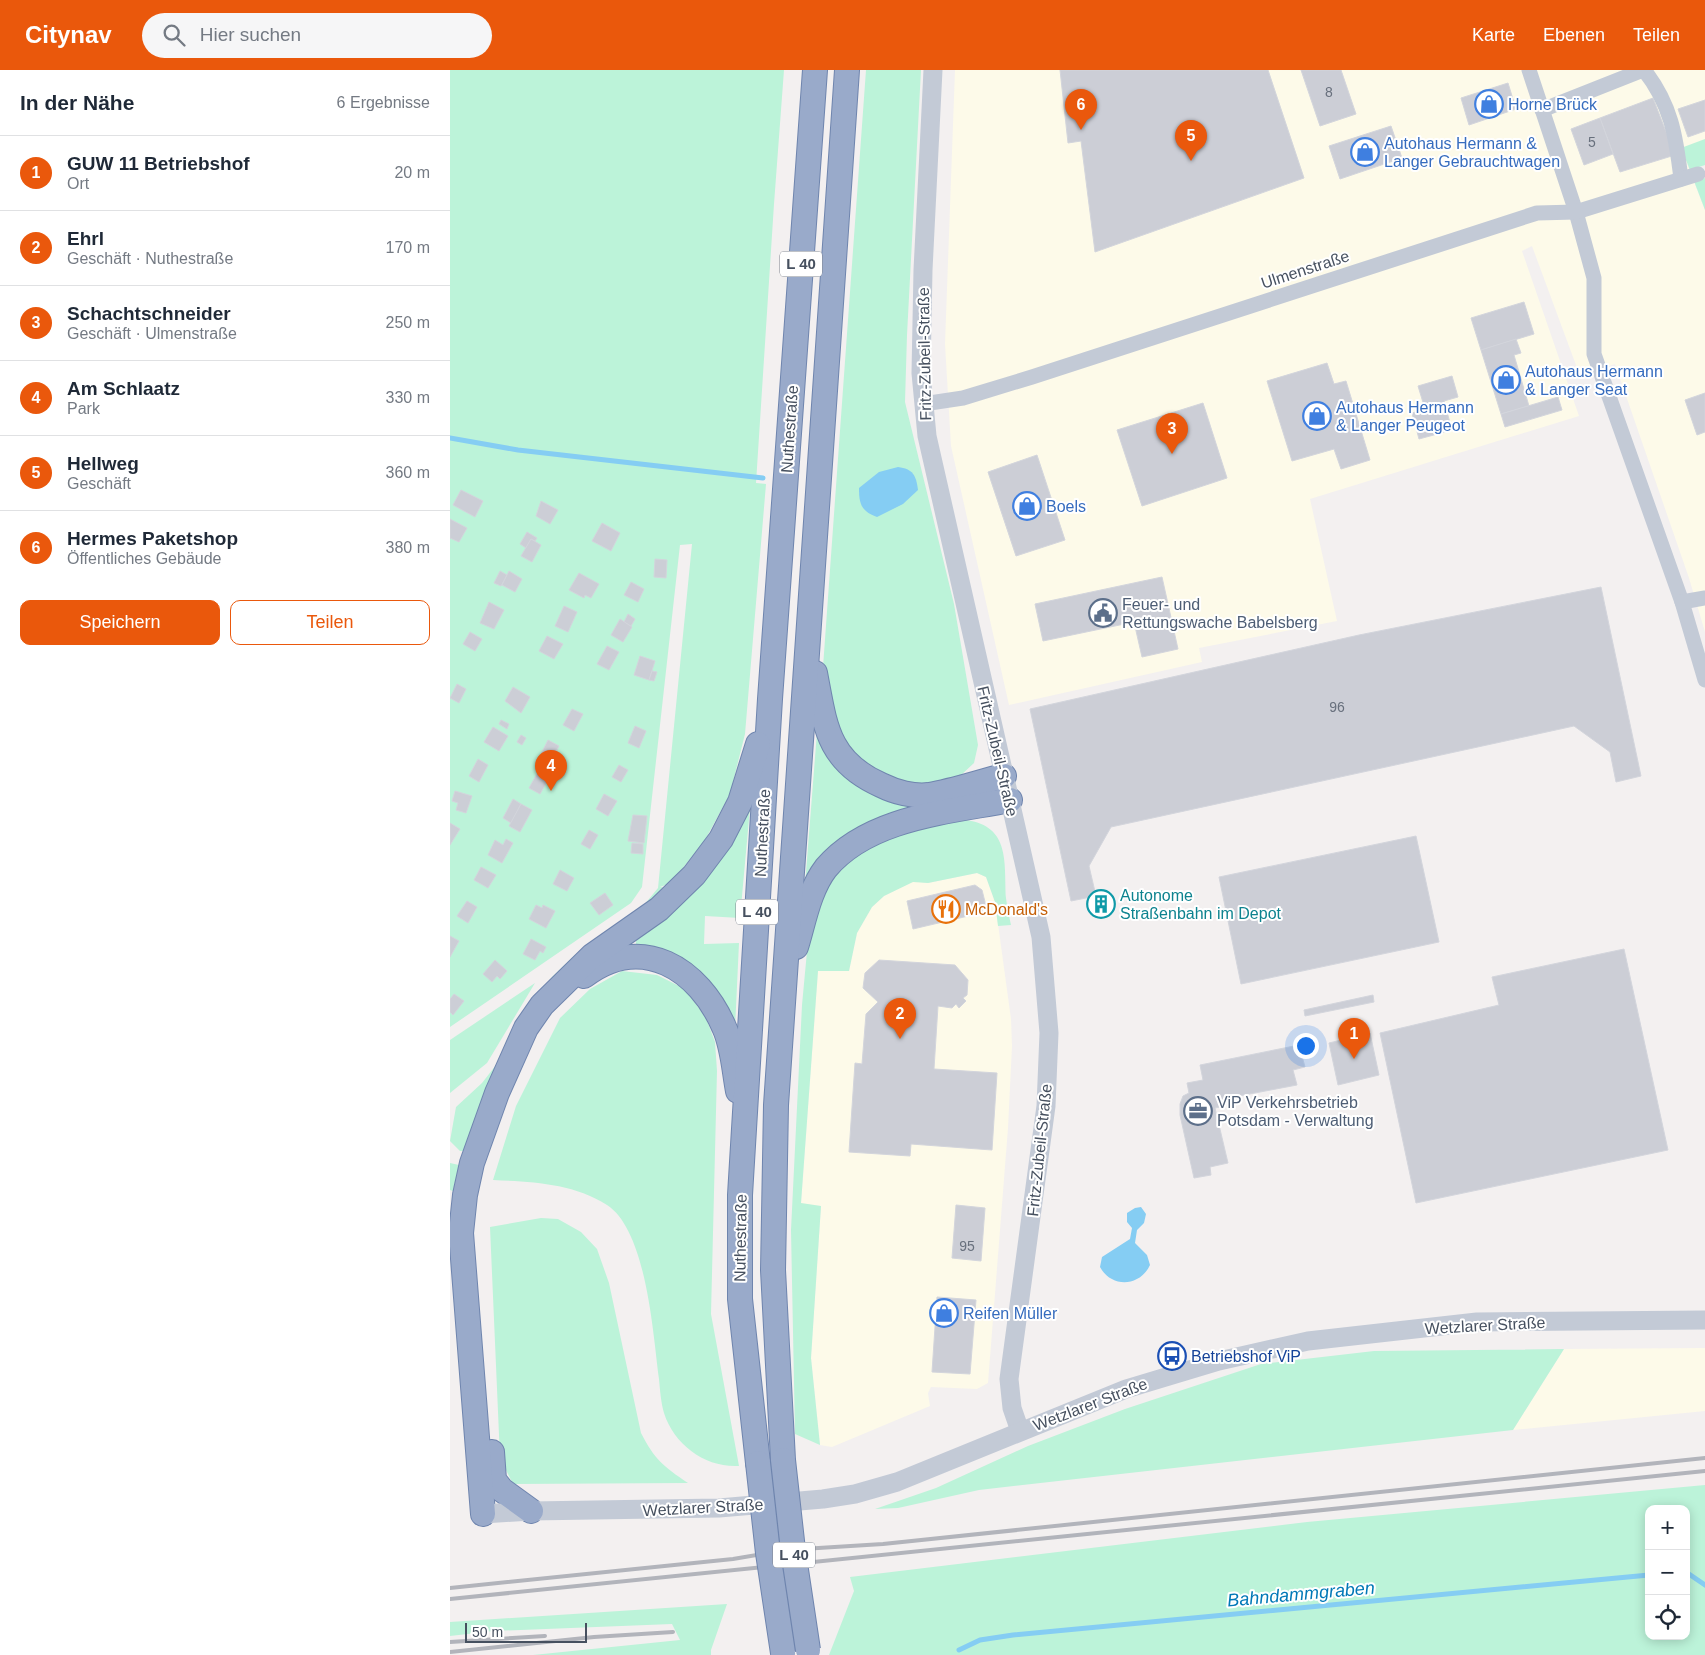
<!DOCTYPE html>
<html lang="de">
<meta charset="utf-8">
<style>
:root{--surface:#fff;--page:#f6f6f7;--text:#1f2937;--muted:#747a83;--line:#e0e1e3;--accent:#ea580c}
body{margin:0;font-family:Helvetica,sans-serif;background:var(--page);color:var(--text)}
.controls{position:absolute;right:15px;bottom:15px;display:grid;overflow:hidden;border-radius:10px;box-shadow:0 2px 12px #0003}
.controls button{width:45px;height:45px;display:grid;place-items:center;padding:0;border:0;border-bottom:1px solid var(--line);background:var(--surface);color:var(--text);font:25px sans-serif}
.scale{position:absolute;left:15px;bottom:12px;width:122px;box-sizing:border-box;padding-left:5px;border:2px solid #46505f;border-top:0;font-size:14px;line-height:18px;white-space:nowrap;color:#46505f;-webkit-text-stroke:4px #fff;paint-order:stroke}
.you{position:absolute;left:855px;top:975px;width:18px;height:18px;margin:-12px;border:4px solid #fff;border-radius:50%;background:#1a73e8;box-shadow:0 0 0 8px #1a73e833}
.badge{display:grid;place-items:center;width:32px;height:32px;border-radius:50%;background:var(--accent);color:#fff;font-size:16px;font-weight:700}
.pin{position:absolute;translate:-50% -41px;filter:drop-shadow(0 1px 2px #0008)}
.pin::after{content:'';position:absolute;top:26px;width:18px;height:15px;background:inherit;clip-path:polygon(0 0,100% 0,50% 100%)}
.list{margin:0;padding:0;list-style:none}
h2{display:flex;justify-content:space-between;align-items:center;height:65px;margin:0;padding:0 20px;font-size:21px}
h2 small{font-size:16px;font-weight:400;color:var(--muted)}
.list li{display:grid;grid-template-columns:32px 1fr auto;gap:15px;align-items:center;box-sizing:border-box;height:75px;padding:0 20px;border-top:1px solid var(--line)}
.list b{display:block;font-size:19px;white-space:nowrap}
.list p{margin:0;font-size:16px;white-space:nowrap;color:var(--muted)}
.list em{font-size:16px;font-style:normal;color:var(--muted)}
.actions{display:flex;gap:10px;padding:15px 20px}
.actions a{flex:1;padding:11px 0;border:1px solid var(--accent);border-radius:10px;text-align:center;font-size:18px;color:var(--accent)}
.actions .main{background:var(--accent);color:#fff}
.icon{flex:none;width:28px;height:28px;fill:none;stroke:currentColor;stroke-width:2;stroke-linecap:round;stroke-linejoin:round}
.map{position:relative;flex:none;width:1255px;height:1585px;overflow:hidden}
header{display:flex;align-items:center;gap:30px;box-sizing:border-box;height:70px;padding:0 25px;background:var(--accent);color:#fff}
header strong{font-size:24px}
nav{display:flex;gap:28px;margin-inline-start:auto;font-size:18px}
.search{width:350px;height:45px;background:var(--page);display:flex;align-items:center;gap:12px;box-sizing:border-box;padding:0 18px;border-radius:28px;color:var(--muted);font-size:19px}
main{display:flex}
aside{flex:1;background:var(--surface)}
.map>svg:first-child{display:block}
.commercial{fill:#fdfae9}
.green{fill:#bcf3d9;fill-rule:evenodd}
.water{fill:#85cdf3}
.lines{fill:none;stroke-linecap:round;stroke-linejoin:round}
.stream{stroke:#85cdf3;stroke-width:5}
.building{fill:#ccced6;stroke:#d3d5dc}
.trunk-casing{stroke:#6f85ae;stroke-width:26}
.minor{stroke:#c3cad6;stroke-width:15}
.tertiary{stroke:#c3cad6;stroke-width:19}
.trunk{stroke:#99aaca;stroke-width:24}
.rail{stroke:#b2b4bb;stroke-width:4}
.trunk-bridge-casing{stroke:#6f85ae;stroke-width:26;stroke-linecap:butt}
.trunk-bridge{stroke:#99aaca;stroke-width:24}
.labels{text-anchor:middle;stroke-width:4;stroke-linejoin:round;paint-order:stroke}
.number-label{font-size:14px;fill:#68707d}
.shield{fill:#fff;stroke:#7e848f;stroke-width:1}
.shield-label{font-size:15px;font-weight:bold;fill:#46505f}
.shop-label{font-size:16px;fill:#366cbe;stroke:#fff;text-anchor:start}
.street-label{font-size:16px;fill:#46505f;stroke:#fff}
.service-label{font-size:16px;fill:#4e5e75;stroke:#fff;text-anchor:start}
.culture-label{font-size:16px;fill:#0d838f;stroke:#fff;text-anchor:start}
.food-label{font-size:16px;fill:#c56008;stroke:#fff;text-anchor:start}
.transit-label{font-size:16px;fill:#164399;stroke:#fff;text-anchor:start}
.water-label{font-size:18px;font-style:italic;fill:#0178b7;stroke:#fff}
</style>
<header>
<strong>Citynav</strong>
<div class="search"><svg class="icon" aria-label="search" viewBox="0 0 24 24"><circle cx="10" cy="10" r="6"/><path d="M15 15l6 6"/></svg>Hier suchen</div>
<nav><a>Karte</a><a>Ebenen</a><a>Teilen</a></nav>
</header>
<main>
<aside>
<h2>In der Nähe<small>6 Ergebnisse</small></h2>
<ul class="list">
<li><span class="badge">1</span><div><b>GUW 11 Betriebshof</b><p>Ort</p></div><em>20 m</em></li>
<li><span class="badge">2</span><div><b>Ehrl</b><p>Geschäft · Nuthestraße</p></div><em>170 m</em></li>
<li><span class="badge">3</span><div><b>Schachtschneider</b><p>Geschäft · Ulmenstraße</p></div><em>250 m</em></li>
<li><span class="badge">4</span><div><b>Am Schlaatz</b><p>Park</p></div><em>330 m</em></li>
<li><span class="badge">5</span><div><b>Hellweg</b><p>Geschäft</p></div><em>360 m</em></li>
<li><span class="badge">6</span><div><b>Hermes Paketshop</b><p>Öffentliches Gebäude</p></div><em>380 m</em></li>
</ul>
<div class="actions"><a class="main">Speichern</a><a>Teilen</a></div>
</aside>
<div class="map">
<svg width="1255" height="1585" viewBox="0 0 1255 1585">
<rect width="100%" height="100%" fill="#f3f0f0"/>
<g class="commercial">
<path d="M505,0H1255V88L1237,94L1255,140V562L1239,508L1165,294L1130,306L1082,176L1072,181L1129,346L860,429L887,551L749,578L752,592L559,635L501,376L495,274Z"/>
<path d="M527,803L536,807L545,832L561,949L562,976L558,1058L538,1313L527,1319L481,1317L478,1323L480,1336L382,1377L370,1375L361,1288L371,1136L351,1134L368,901H399L407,863L422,837L434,826L463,811L478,813Z"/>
<path d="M1255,1278V1341L1063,1360L1114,1279Z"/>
</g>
<g class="green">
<path d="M0,0H334L324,134L306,413L316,414L295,664L280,724L255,770L221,813L210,817L220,818L118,899L19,1081H10L0,1071L6,1037L32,1013L46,995L75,942L102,907L125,885L194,835L208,818L242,474L230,475L192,817L181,833L0,957Z"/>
<path d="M416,0H471L457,265L455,332L504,534L528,675L524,693L510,706L486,714L475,717L431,707L394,676L373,597Z"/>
<path d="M1255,69V95L1240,100L1231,78Z"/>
<path d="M1255,108V140L1244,111Z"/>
<path d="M367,662L469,734L355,815Z"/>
<path d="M300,738L290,848L255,846L254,874L289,873L285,959C265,910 238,886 186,875V871C239,830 271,800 300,738Z"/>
<path d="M516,750C561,756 554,794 556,828C557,837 559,846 561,855L548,856L545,832L536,807L527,803L478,813L463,812L434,826L422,837L407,863L399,901H368L351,1133L371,1136L361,1288L370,1375L345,1364L341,1160L352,935L359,860L378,813L404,786L422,775L438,769L494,753Z"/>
<path d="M172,901L207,905L235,919L256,948L265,972L267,1001L261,1244L289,1396C256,1398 224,1375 214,1343C211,1333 210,1320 209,1309C203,1265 197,1161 157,1135C122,1113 83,1112 43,1110L66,1036L110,948L140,919Z"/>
<path d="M85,913L37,993L0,1023V970Z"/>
<path d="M0,1093L9,1095L3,1121L0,1120Z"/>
<path d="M91,1148L108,1149L131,1162L147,1179L159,1213L191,1363C205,1390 213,1396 238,1413L63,1414L50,1388L40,1157Z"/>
<path d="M1114,1279L1063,1360L529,1420L448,1438L425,1439L486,1418L578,1376L675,1339L811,1294L924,1281Z"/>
<path d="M1255,1415V1585H379L404,1521L400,1507L857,1452ZM1199,1439H1236V1566H1199Z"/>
<path d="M277,1534L261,1580V1585H83L230,1570L222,1554L44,1561L0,1566V1552Z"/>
</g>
<g class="water">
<path d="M448,397C463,399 466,405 468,420L453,434L427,447C411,441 409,434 409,418L429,402Z"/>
<path d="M691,1137L696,1144L694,1153L687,1160L685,1173L697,1185L700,1195C690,1217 661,1218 650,1197L652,1187L680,1169L682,1158L677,1152V1143L685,1138Z"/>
</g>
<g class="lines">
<g class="stream">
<path d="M0,368L68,380L313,408"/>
<path d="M1236,1502L1255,1515"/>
<path d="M509,1580L530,1570L563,1565L1199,1505"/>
</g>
</g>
<g class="building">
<path d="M610,0H818L854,108L645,182L631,71L618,73Z"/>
<path d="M851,0H891L906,44L870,56Z"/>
<path d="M1058,13L1066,39L1019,55L1011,28Z"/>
<path d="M1203,28L1225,85L1170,102L1150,48Z"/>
<path d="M1255,30V61L1238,67L1228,39Z"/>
<path d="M1150,48L1163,84L1134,95L1121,59Z"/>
<path d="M941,56L952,88L890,109L879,76Z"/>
<path d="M1074,232L1084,264L1031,280L1021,248Z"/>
<path d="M1066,269L1071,283L1064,285L1079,336L1051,344L1031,280Z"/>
<path d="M877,293L884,314L896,311L920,390L891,399L884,379L842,391L817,311Z"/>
<path d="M1002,306L1008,327L994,331L1002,360L969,369L962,343L975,339L968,316Z"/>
<path d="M1255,323V362L1247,365L1235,330Z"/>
<path d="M1108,327L1112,340L1055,357L1051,344Z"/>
<path d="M753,333L777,408L692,436L667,360Z"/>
<path d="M587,385L615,470L566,486L538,402Z"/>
<path d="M11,420L33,431L25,447L3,435Z"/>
<path d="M91,431L108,440L100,454L86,446Z"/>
<path d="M0,449L17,458L9,472L0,468Z"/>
<path d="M152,453L170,463L161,481L142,471Z"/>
<path d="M77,462L87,468L85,471L81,469L76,478L70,474Z"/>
<path d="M81,469L91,475L82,492L71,486Z"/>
<path d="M205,489L217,490L216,508L204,507Z"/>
<path d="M50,501L57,505L51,516L44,513Z"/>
<path d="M59,501L72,509L65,522L52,515Z"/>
<path d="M129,503L149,514L141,528L135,525L134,528L119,520Z"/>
<path d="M712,507L728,579L692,587L684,552L593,571L585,534Z"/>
<path d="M181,512L194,519L188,532L174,525Z"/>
<path d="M1151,517L1191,706L1166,712L1160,682L1124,656L661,757L639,796L646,826L621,831L580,639L909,565Z"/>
<path d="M39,532L54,540L44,559L30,553Z"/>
<path d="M114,536L127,542L118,562L105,556Z"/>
<path d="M178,544L185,549L181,556L174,552Z"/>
<path d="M170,549L182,557L173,572L161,565Z"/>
<path d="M20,562L32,569L25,581L13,574Z"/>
<path d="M97,566L113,574L104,589L89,581Z"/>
<path d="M157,576L169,582L159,600L147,594Z"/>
<path d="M190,586L205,591L199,610L184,605Z"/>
<path d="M202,601L207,602L204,611L199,610Z"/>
<path d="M7,614L16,619L9,633L0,628Z"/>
<path d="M63,617L80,627L71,643L55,631Z"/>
<path d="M122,639L133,644L124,661L113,655Z"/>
<path d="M51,650L59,654L57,659L49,654Z"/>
<path d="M185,656L196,661L189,678L178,673Z"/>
<path d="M43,657L58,666L49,681L34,672Z"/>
<path d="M71,665L76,668L72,675L67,672Z"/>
<path d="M98,670L109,676L102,689L91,684Z"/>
<path d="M28,689L38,695L29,712L19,706Z"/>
<path d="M169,695L178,700L171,712L162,707Z"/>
<path d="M88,702L99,708L90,724L79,718Z"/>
<path d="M5,721L22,726L16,743L6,740L8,733L2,731Z"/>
<path d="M154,724L167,731L158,746L146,739Z"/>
<path d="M63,729L71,734L61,753L53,748Z"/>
<path d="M71,734L82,740L70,762L59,756Z"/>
<path d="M183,745L197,746L194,773L178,771Z"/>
<path d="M0,753L10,759L0,775Z"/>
<path d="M139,760L148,765L140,779L131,774Z"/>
<path d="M966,766L989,872L791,914L769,807Z"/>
<path d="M56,769L63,773L52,793L38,785L45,770L53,775Z"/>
<path d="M182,773L193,774V784L181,783Z"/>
<path d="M31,797L46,805L38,818L24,810Z"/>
<path d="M110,800L124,808L117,821L103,814Z"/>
<path d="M525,815L532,820L536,836L531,843L463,859L457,831Z"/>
<path d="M155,823L163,835L149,845L140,833Z"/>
<path d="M656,825L659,840L647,843L644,828Z"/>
<path d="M17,831L27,837L18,853L7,846Z"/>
<path d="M86,835L92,838L93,835L105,841L96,858L79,849Z"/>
<path d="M0,866L9,871L0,887Z"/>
<path d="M81,869L96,877L93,883L90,881L85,890L73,884Z"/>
<path d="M1174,879L1218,1080L966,1133L930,963L1049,935L1042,907Z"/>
<path d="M45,890L57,901L50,909L47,906L42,912L33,904Z"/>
<path d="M429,890L505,895L518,910L517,925L513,928L516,931L509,938L506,934L502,938L488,936L484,999L547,1003L542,1080L461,1074L460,1086L399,1082L405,993L412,994L416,944L428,932L413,918L415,903Z"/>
<path d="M4,924L14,931L3,945L0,942V929Z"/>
<path d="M923,925L924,932L855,946L854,940Z"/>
<path d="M920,963L929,1005L888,1015L879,973Z"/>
<path d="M849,975L855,997L843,1000L847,1015L768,1030L770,1037L765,1038L778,1093L760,1097L761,1105L744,1108L730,1045V1034L733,1026L739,1023L737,1013L753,1010L750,995Z"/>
<path d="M506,1135L535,1138L531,1191L502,1188Z"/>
<path d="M487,1227L526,1230L520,1304L482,1302Z"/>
</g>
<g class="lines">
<defs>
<g id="trunk">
<path d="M365,603C375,655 377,691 431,715C445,722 464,727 479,725C504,721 529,712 554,706"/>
<path d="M346,877C354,851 359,820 376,798C419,747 499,742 560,730"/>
<path d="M134,906C192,862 249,899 274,957C283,976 284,1000 288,1021"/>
<path d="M42,1382L44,1410L52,1420L81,1441"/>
<path d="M333,1390L323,1200L326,1035L397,0"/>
<path d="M308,1393L290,1229V1125L320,629L365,0"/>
<path d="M33,1444L11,1163L15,1125L22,1093L47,1023L76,958L92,935L142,886L209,839L244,805L271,769L290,732L308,674"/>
</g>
</defs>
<use href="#trunk" class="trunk-casing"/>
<g class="minor">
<path d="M1079,0L1126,142L1144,208V284L1232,532L1255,610"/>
<path d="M1194,0C1221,34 1226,66 1231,109"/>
<path d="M1092,40L1193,0"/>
<path d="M473,334L513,328L582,307L1087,143L1126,142L1248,104"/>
<path d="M1232,532L1255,528"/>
</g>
<g class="tertiary">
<path d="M483,0L473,200L471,303L477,366L591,867L599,963L596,1036L559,1309L562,1338L570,1361"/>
<path d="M33,1444L81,1441L269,1438L373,1429L405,1424L447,1412L676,1319L769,1291L858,1271L1027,1252L1255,1250"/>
</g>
<use href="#trunk" class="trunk"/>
<g class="rail">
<path d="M0,1518L283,1489L336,1480L433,1474L1255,1388"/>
<path d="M0,1529L1255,1401"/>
<path d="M0,1572L95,1566"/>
<path d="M0,1582L144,1567L223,1562"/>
</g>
<defs>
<g id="trunk-bridge">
<path d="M333,1390L343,1480L358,1580"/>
<path d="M308,1393L318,1483L333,1583"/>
</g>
</defs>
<use href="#trunk-bridge" class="trunk-bridge-casing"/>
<use href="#trunk-bridge" class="trunk-bridge"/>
</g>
<defs>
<symbol id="shop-ring" viewBox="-11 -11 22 22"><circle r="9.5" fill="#fff" stroke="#3f7fe0" stroke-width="1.5"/><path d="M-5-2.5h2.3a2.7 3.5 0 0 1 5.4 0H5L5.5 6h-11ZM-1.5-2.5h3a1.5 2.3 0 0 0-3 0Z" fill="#3f7fe0"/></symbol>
<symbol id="civic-ring" viewBox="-11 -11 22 22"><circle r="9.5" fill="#fff" stroke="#5c6f8a" stroke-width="1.5"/><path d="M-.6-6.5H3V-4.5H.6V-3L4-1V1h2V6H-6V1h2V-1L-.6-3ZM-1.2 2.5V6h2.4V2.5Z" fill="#5c6f8a"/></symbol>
<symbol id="building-ring" viewBox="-11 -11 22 22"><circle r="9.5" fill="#fff" stroke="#0f9aa8" stroke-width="1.5"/><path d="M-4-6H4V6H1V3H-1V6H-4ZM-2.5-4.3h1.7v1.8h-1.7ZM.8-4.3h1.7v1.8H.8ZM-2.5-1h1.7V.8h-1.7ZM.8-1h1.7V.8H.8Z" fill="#0f9aa8"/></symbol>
<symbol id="restaurant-ring" viewBox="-11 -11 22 22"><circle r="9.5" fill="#fff" stroke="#e8710a" stroke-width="1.5"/><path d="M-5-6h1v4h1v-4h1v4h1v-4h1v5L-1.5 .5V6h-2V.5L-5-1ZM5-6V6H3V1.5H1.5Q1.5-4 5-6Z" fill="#e8710a"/></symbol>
<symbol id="office-ring" viewBox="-11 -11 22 22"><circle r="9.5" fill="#fff" stroke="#5c6f8a" stroke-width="1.5"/><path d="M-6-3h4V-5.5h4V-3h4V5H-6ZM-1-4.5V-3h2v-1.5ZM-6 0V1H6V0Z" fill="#5c6f8a"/></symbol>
<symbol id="bus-ring" viewBox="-11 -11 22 22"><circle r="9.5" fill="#fff" stroke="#1a4fb4" stroke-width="1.5"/><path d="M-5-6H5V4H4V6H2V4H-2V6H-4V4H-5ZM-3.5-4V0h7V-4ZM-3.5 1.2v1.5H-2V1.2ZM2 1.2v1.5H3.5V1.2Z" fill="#1a4fb4"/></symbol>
</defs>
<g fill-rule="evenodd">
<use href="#shop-ring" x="1023" y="18" width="32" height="32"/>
<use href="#shop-ring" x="899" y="66" width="32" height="32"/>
<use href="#shop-ring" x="1040" y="294" width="32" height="32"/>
<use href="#shop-ring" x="851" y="330" width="32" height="32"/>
<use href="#shop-ring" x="561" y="420" width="32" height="32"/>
<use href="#civic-ring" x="637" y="527" width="32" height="32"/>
<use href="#building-ring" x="635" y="818" width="32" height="32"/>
<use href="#restaurant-ring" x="480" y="823" width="32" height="32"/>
<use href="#office-ring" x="732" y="1025" width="32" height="32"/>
<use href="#shop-ring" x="478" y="1227" width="32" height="32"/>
<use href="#bus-ring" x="706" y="1270" width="32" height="32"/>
</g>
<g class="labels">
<g class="number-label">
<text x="879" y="27">8</text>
<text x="1142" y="77">5</text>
<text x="887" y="642">96</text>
<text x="517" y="1181">95</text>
</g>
<g class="shield">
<rect x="330" y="181.5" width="42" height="25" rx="4"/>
<rect x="286" y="829.5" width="42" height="25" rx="4"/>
<rect x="323" y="1472.5" width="42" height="25" rx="4"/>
</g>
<g class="shield-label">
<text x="351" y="199">L 40</text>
<text x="307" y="847">L 40</text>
<text x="344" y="1490">L 40</text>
</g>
<g class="shop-label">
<text x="1058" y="40">Horne Brück</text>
<text x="934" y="79">Autohaus Hermann &amp;<tspan x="934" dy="18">Langer Gebrauchtwagen</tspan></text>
<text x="1075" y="307">Autohaus Hermann<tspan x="1075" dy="18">&amp; Langer Seat</tspan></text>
<text x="886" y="343">Autohaus Hermann<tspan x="886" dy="18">&amp; Langer Peugeot</tspan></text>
<text x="596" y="442">Boels</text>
<text x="513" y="1249">Reifen Müller</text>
</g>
<g class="street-label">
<text transform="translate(855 199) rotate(-18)" y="6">Ulmenstraße</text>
<text transform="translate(474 284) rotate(-91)" y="6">Fritz-Zubeil-Straße</text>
<text transform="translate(339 359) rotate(-86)" y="6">Nuthestraße</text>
<text transform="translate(548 681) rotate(77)" y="6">Fritz-Zubeil-Straße</text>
<text transform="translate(312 763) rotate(-87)" y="6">Nuthestraße</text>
<text transform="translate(589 1080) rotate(-84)" y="6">Fritz-Zubeil-Straße</text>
<text transform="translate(290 1168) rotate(-89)" y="6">Nuthestraße</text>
<text transform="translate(1035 1255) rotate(-3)" y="6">Wetzlarer Straße</text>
<text transform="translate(640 1334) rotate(-21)" y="6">Wetzlarer Straße</text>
<text transform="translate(253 1437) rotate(-3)" y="6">Wetzlarer Straße</text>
</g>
<g class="service-label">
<text x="672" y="540">Feuer- und<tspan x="672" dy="18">Rettungswache Babelsberg</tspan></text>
<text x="767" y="1038">ViP Verkehrsbetrieb<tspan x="767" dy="18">Potsdam - Verwaltung</tspan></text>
</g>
<g class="culture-label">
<text x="670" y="831">Autonome<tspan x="670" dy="18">Straßenbahn im Depot</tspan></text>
</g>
<g class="food-label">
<text x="515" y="845">McDonald's</text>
</g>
<g class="transit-label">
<text x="741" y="1292">Betriebshof ViP</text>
</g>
<g class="water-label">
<text transform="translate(851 1524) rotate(-5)" y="6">Bahndammgraben</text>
</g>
</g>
</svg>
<div class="controls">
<button>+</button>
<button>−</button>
<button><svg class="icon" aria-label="locate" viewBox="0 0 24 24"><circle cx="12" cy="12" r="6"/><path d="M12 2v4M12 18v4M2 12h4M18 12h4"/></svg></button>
</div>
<div class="scale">50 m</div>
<div class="you"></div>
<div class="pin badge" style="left:904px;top:989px">1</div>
<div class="pin badge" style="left:450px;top:969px">2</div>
<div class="pin badge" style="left:722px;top:384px">3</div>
<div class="pin badge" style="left:101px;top:721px">4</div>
<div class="pin badge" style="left:741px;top:91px">5</div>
<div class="pin badge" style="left:631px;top:60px">6</div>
</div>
</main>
